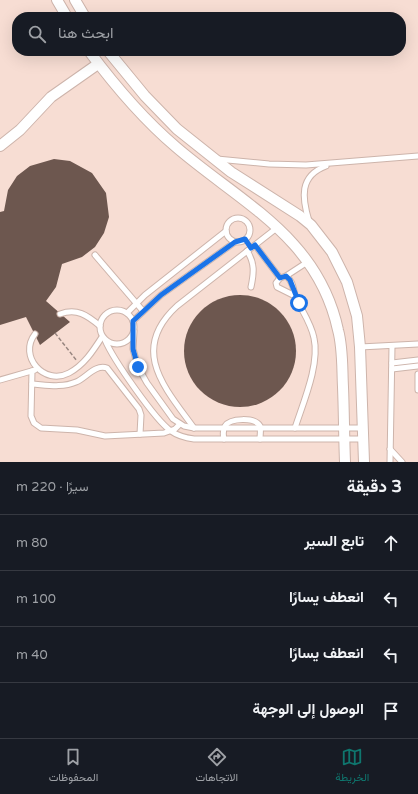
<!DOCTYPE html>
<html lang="ar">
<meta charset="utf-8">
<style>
:root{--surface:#171b24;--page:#242831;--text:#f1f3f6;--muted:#9ea1a6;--line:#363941;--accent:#0f766e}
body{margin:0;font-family:"Varela Round",Vazirmatn,sans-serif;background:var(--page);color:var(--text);direction:rtl}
.stop{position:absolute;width:12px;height:12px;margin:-9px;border:3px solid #1a73e8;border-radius:50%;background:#fff}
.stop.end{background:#1a73e8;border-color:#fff;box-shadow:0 1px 4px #0008}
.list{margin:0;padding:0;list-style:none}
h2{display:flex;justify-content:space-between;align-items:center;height:52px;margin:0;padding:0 16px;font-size:17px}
h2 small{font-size:13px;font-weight:400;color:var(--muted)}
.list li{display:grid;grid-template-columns:26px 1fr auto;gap:12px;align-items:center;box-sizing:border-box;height:56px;padding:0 16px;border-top:1px solid var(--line)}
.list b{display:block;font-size:15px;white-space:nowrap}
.list em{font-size:13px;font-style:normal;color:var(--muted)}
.icon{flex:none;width:22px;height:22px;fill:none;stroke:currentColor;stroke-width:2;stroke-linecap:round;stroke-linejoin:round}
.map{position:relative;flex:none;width:418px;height:462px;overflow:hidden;direction:ltr}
.search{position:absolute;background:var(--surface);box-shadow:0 4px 16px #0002;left:12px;right:12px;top:12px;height:44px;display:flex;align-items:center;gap:10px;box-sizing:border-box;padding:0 14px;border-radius:16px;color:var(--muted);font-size:15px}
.sheet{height:276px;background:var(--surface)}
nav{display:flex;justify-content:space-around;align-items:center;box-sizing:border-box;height:56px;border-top:1px solid var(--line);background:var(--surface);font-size:11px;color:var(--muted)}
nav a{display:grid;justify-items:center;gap:2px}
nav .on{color:var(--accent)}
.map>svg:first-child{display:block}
.building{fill:#6d574f}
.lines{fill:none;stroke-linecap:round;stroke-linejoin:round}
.lane-casing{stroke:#cdb4ab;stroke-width:7}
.street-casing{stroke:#cdb4ab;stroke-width:12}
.path{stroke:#988680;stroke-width:1.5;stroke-dasharray:4 2;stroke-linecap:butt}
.lane{stroke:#fff;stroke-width:5}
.street{stroke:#fff;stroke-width:10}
.route{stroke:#1a73e8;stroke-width:5}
</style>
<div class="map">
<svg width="418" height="462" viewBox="0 0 418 462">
<rect width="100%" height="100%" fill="#f7ddd3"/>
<g class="building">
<path d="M54,159L70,161L92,173L106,193L109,217L104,233L95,247L82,257L62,264L56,287L46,301L70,322L40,345L26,317L0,325V212L4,211L8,190L17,176L30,166Z"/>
<circle cx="240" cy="351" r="56"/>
</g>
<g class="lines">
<defs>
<g id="lane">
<path d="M217,159L269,164L306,165L418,156"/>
<circle cx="238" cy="230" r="12"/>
<path d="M309,221C302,198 299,176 326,166"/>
<path d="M255,245L280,278"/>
<path d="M247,251C255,263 254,273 251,287"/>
<path d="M95,255L143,311"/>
<path d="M286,276L309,261"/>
<circle cx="117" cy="327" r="17"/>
<path d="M127,313L145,295L226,231"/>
<path d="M60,314C77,308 87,315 100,326"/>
<path d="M133,321L161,295L235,242"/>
<path d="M134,331L133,349L138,367L147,383L173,419L184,426L194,428H362"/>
<path d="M35,334C18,356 44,386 69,373C84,365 93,351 102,337"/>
<path d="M105,340C113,359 155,420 171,431C178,436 186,438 194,439H363"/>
<path d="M360,347L418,344"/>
<path d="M392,363L418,360"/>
<path d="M392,369L418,366"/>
<path d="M32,371L31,416L34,423L41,428L77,430L105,436L164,433L175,429L180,424"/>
<path d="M418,374V390"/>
<path d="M0,380L35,370"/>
<path d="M32,384C47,385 62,388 76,382C86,378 95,364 107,368L139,409L141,415L140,434"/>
<path d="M194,428C165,388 129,350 177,306L278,227"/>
<path d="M295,428C303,403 320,364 314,338C311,323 302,311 296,298C293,291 294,281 286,276L280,278L276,283L277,287L295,296"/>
<path d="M224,439C223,435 223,430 225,426C230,418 255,417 260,426C261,430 260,435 260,439"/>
<path d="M390,449L402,462"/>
<path d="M390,462L392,346"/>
</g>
<g id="street">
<path d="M57,0L67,17"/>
<path d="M75,0L85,17"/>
<path d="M89,51C115,86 143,119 176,147C241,203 318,237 338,330C343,348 342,368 343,387C344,412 344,437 345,462"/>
<path d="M108,51L145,96L177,129L231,172L300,216L311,225L332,252L347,282L357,316L360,347L364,462"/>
<path d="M0,146L20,130L51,97L98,64"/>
</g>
</defs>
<use href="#lane" class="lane-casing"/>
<use href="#street" class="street-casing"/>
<path class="path" d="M55,333L77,361"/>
<use href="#lane" class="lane"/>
<use href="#street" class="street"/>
</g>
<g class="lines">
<path class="route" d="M138,367L133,349V321L161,295L235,242L245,239L251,248L255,245L280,278L286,276L290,280L299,303"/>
</g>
</svg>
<div class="stop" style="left:299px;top:303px"></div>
<div class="stop end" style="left:138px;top:367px"></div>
<div class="search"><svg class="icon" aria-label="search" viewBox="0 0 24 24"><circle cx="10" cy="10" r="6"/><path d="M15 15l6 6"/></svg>ابحث هنا</div>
</div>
<section class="sheet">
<h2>3 دقيقة<small>سيرًا · 220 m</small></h2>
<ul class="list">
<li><svg class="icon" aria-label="ahead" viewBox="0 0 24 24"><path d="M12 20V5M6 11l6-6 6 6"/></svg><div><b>تابع السير</b></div><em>80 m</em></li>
<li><svg class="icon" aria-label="left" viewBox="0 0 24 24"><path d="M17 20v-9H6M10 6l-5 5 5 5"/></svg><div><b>انعطف يسارًا</b></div><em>100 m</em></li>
<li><svg class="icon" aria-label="left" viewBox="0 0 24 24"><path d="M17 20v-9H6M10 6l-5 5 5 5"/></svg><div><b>انعطف يسارًا</b></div><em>40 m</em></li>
<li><svg class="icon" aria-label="arrive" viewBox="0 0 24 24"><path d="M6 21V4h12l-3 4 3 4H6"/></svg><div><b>الوصول إلى الوجهة</b></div></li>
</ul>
</section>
<nav>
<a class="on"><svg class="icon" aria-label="map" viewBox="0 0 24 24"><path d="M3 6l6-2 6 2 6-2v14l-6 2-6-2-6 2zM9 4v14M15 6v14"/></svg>الخريطة</a>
<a><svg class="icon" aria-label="directions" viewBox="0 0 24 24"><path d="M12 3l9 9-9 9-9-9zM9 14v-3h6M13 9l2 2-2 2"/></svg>الاتجاهات</a>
<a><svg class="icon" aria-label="saved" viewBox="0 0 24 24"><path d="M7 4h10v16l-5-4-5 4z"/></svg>المحفوظات</a>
</nav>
